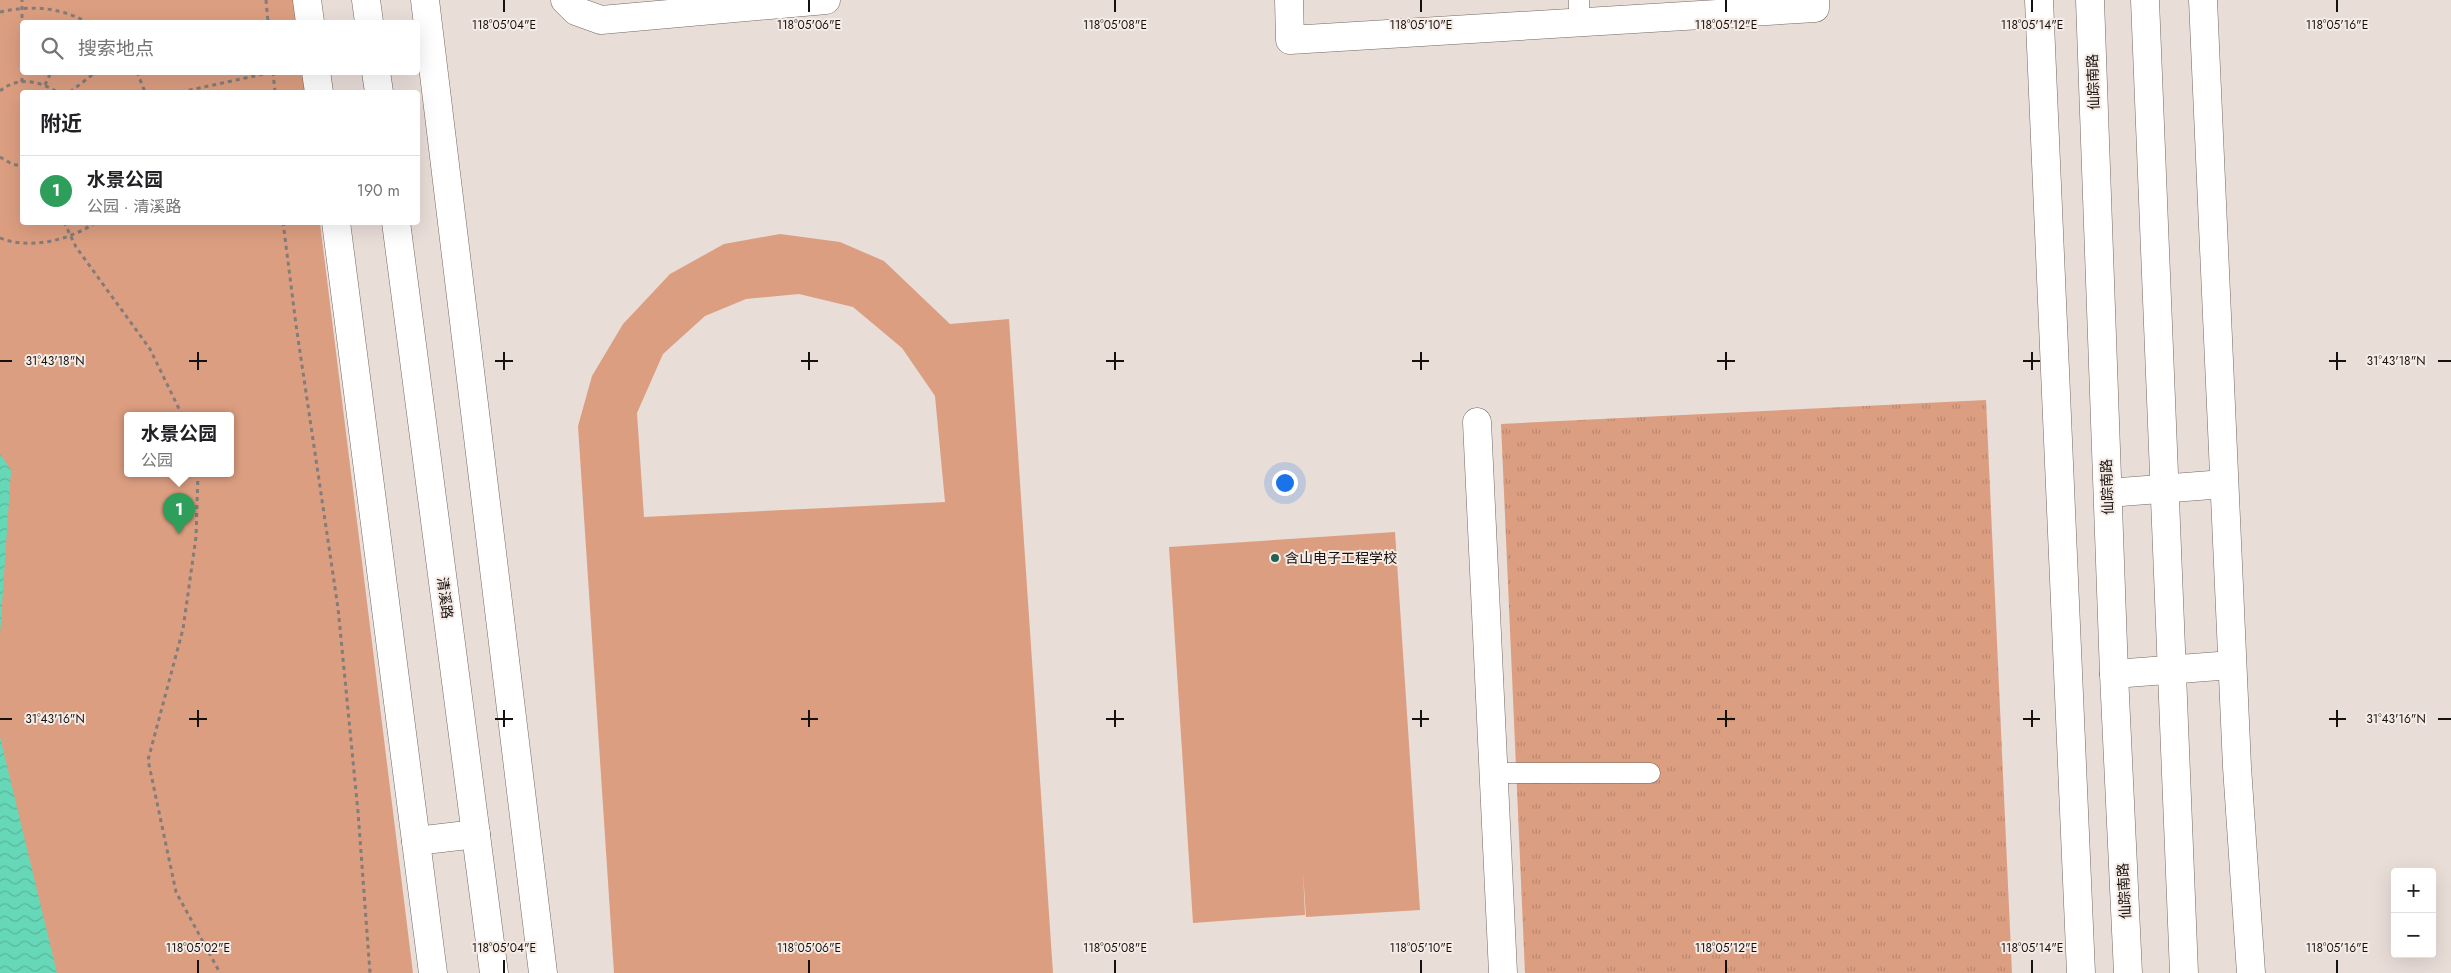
<!DOCTYPE html>
<html lang="zh">
<meta charset="utf-8">
<style>
:root{--surface:#fff;--page:#f6f6f6;--text:#202124;--muted:#757577;--line:#e0e0e0;--accent:#2563eb}
body{margin:0;font-family:Jost,"Noto Sans SC",sans-serif;background:var(--page);color:var(--text)}
.controls{position:absolute;right:15px;bottom:15px;display:grid;overflow:hidden;border-radius:5px;box-shadow:0 5px 20px #0002}
.controls button{width:45px;height:45px;display:grid;place-items:center;padding:0;border:0;border-bottom:1px solid var(--line);background:var(--surface);color:var(--text);font:25px sans-serif}
.you{position:absolute;left:1284px;top:482px;width:18px;height:18px;margin:-12px;border:4px solid #fff;border-radius:50%;background:#1a73e8;box-shadow:0 0 0 8px #1a73e833}
.badge{display:grid;place-items:center;width:32px;height:32px;border-radius:50%;background:var(--accent);color:#fff;font-size:16px;font-weight:700}
.pin{position:absolute;translate:-50% -41px;filter:drop-shadow(0 1px 2px #0008)}
.pin::after{content:'';position:absolute;top:26px;width:18px;height:15px;background:inherit;clip-path:polygon(0 0,100% 0,50% 100%)}
.popup{position:absolute;left:124px;top:412px;width:110px;height:65px;box-sizing:border-box;display:grid;place-content:center;border-radius:5px;background:var(--surface);filter:drop-shadow(0 1px 4px #0005);font-size:16px;white-space:nowrap;color:var(--muted)}
.popup b{font-size:19px;color:var(--text)}
.popup::after{content:'';position:absolute;left:50%;top:100%;margin-left:-10px;border:10px solid transparent;border-top-color:var(--surface)}
.list{margin:0;padding:0;list-style:none}
h2{display:flex;justify-content:space-between;align-items:center;height:65px;margin:0;padding:0 20px;font-size:21px}
h2 small{font-size:16px;font-weight:400;color:var(--muted)}
.list li{display:grid;grid-template-columns:32px 1fr auto;gap:15px;align-items:center;box-sizing:border-box;height:70px;padding:0 20px;border-top:1px solid var(--line)}
.list b{display:block;font-size:19px;white-space:nowrap}
.list p{margin:0;font-size:16px;white-space:nowrap;color:var(--muted)}
.list em{font-size:16px;font-style:normal;color:var(--muted)}
.icon{flex:none;width:28px;height:28px;fill:none;stroke:currentColor;stroke-width:2;stroke-linecap:round;stroke-linejoin:round}
.map{position:relative;flex:none;width:2451px;height:973px;overflow:hidden}
.search{position:absolute;background:var(--surface);box-shadow:0 5px 20px #0002;left:20px;top:20px;width:400px;height:55px;display:flex;align-items:center;gap:12px;box-sizing:border-box;padding:0 18px;border-radius:5px;color:var(--muted);font-size:19px}
.panel{position:absolute;background:var(--surface);box-shadow:0 5px 20px #0002;left:20px;top:90px;width:400px;height:135px;border-radius:5px}
.map>svg:first-child{display:block}
.grass{fill:url(#grass-tufts)}
.park{fill:#dc9e81;fill-rule:evenodd}
.water{fill:url(#water-waves)}
.lines{fill:none;stroke-linecap:round;stroke-linejoin:round}
.lane-casing{stroke:#726863;stroke-width:21}
.street-casing{stroke:#726863;stroke-width:29}
.secondary-casing{stroke:#726863;stroke-width:29}
.path{stroke:#847c79;stroke-width:3;stroke-dasharray:4 4;stroke-linecap:butt}
.lane{stroke:#fff;stroke-width:20}
.street{stroke:#fff;stroke-width:28}
.secondary{stroke:#fff;stroke-width:28}
.ticks{fill:none;stroke:#14110f;stroke-width:2}
.poi-dot{fill:#226351;stroke:#f6ebe5;stroke-width:2}
.labels{text-anchor:middle;stroke-width:4;stroke-linejoin:round;paint-order:stroke}
.street-label{font-size:14px;fill:#14110f;stroke:#f6ebe5}
.poi-label{font-size:14px;fill:#14110f;stroke:#f6ebe5;text-anchor:start}
.ticks-label{font-size:12px;text-anchor:middle;fill:#14110f;stroke:#f6ebe5;stroke-width:4;stroke-linejoin:round;paint-order:stroke}
</style>
<div class="map">
<svg width="2451" height="973" viewBox="0 0 2451 973">
<defs>
<pattern id="grass-tufts" width="24" height="20" patternUnits="userSpaceOnUse" patternTransform="scale(1.25)"><rect width="24" height="20" fill="#dc9e81"/><path d="M3 7l-1-3M5 7V3M7 7l1-3M15 17l-1-3M17 17v-4M19 17l1-3" fill="none" stroke="#bc876e"/></pattern>
<pattern id="water-waves" width="16" height="10" patternUnits="userSpaceOnUse" patternTransform="scale(1.25)"><rect width="16" height="10" fill="#66d8b7"/><path d="M0 5q4-4 8 0t8 0" fill="none" stroke="#58b89c"/></pattern>
</defs>
<rect width="100%" height="100%" fill="#e9ddd8"/>
<path class="grass" d="M1986,400L2012,973H1525L1501,424Z"/>
<g class="park">
<path d="M0,0H293L296,22H22V72L302,73L305,92H22V222L320,223L413,973H0ZM128,415H230V473H128Z"/>
<path d="M780,234L840,242L884,261L950,324L1009,319L1053,973H614L578,426L592,376L623,324L670,274L724,244ZM799,294L853,307L902,348L935,396L945,502L644,517L637,413L663,354L705,316L746,299Z"/>
<path d="M1395,532L1420,910L1306,917L1303,872L1305,915L1193,923L1169,547Z"/>
</g>
<g class="water">
<path d="M0,454L11,470L0,635Z"/>
<path d="M0,737L57,973H0Z"/>
</g>
<g class="lines">
<defs>
<g id="lane">
<path d="M1579,0V22"/>
<path d="M1494,773H1650"/>
</g>
<g id="street">
<path d="M425,0L543,973"/>
<path d="M565,0L576,11L601,20L826,0"/>
<path d="M1289,0L1290,40L1815,8V0"/>
<path d="M2039,0L2081,973"/>
<path d="M2145,0L2184,973"/>
<path d="M2203,0L2237,767L2251,973"/>
<path d="M1477,422L1503,973"/>
<path d="M2108,493L2224,484"/>
<path d="M2114,674L2232,665"/>
</g>
<g id="secondary">
<path d="M307,0L310,22"/>
<path d="M366,0L369,22"/>
<path d="M2090,0L2114,674L2128,973"/>
<path d="M316,72L319,92"/>
<path d="M376,72L379,92"/>
<path d="M336,222L433,973"/>
<path d="M396,222L494,973"/>
<path d="M416,841L476,834"/>
</g>
</defs>
<use href="#lane" class="lane-casing"/>
<use href="#street" class="street-casing"/>
<use href="#secondary" class="secondary-casing"/>
<g class="path">
<path d="M266,0L268,22"/>
<path d="M0,12C32,5 58,7 87,22"/>
<path d="M137,72L145,92"/>
<path d="M273,72L275,92"/>
<path d="M22,82V0"/>
<path d="M45,85L51,72"/>
<path d="M0,91C17,76 40,81 57,92"/>
<path d="M70,92L96,72"/>
<path d="M181,92L273,72"/>
<path d="M0,157L12,164L22,166"/>
<path d="M64,222L76,247L150,349L182,415"/>
<path d="M283,222L296,325L338,608L358,812L370,973"/>
<path d="M0,238C30,250 71,240 96,222"/>
<path d="M198,473L196,537L183,629L148,760L176,892L220,973"/>
</g>
<use href="#lane" class="lane"/>
<use href="#street" class="street"/>
<use href="#secondary" class="secondary"/>
</g>
<path class="ticks" d="M504,0V12M809,0V12M1115,0V12M1421,0V12M1726,0V12M2032,0V12M2337,0V12M198,352V370M504,352V370M809,352V370M1115,352V370M1421,352V370M1726,352V370M2032,352V370M2337,352V370M0,361H12M189,361H207M495,361H513M801,361H818M1106,361H1124M1412,361H1429M1717,361H1735M2023,361H2040M2329,361H2346M2438,361H2451M198,710V727M504,710V727M809,710V727M1115,710V727M1421,710V727M1726,710V727M2032,710V727M2337,710V727M0,719H12M189,719H207M495,719H513M801,719H818M1106,719H1124M1412,719H1429M1717,719H1735M2023,719H2040M2329,719H2346M2438,719H2451M198,960V973M504,960V973M809,960V973M1115,960V973M1421,960V973M1726,960V973M2032,960V973M2337,960V973"/>
<circle class="poi-dot" cx="1275" cy="558" r="5"/>
<g class="labels">
<g class="street-label">
<text transform="translate(2093 82) rotate(-92)" y="5">仙踪南路</text>
<text transform="translate(2107 487) rotate(-92)" y="5">仙踪南路</text>
<text transform="translate(445 598) rotate(83)" y="5">清溪路</text>
<text transform="translate(2124 891) rotate(-93)" y="5">仙踪南路</text>
</g>
<g class="poi-label">
<text x="1285" y="563">含山电子工程学校</text>
</g>
</g>
<g class="ticks-label">
<text x="504" y="29">118°05'04"E</text>
<text x="809" y="29">118°05'06"E</text>
<text x="1115" y="29">118°05'08"E</text>
<text x="1421" y="29">118°05'10"E</text>
<text x="1726" y="29">118°05'12"E</text>
<text x="2032" y="29">118°05'14"E</text>
<text x="2337" y="29">118°05'16"E</text>
<text x="55" y="365">31°43'18"N</text>
<text x="2396" y="365">31°43'18"N</text>
<text x="55" y="723">31°43'16"N</text>
<text x="2396" y="723">31°43'16"N</text>
<text x="198" y="952">118°05'02"E</text>
<text x="504" y="952">118°05'04"E</text>
<text x="809" y="952">118°05'06"E</text>
<text x="1115" y="952">118°05'08"E</text>
<text x="1421" y="952">118°05'10"E</text>
<text x="1726" y="952">118°05'12"E</text>
<text x="2032" y="952">118°05'14"E</text>
<text x="2337" y="952">118°05'16"E</text>
</g>
</svg>
<div class="controls">
<button>+</button>
<button>−</button>
</div>
<div class="you"></div>
<div class="pin badge" style="left:179px;top:534px;background:#2e9e5b">1</div>
<div class="popup"><b>水景公园</b>公园</div>
<div class="search"><svg class="icon" aria-label="search" viewBox="0 0 24 24"><circle cx="10" cy="10" r="6"/><path d="M15 15l6 6"/></svg>搜索地点</div>
<section class="panel">
<h2>附近<small></small></h2>
<ul class="list">
<li><span class="badge" style="background:#2e9e5b">1</span><div><b>水景公园</b><p>公园 · 清溪路</p></div><em>190 m</em></li>
</ul>
</section>
</div>
